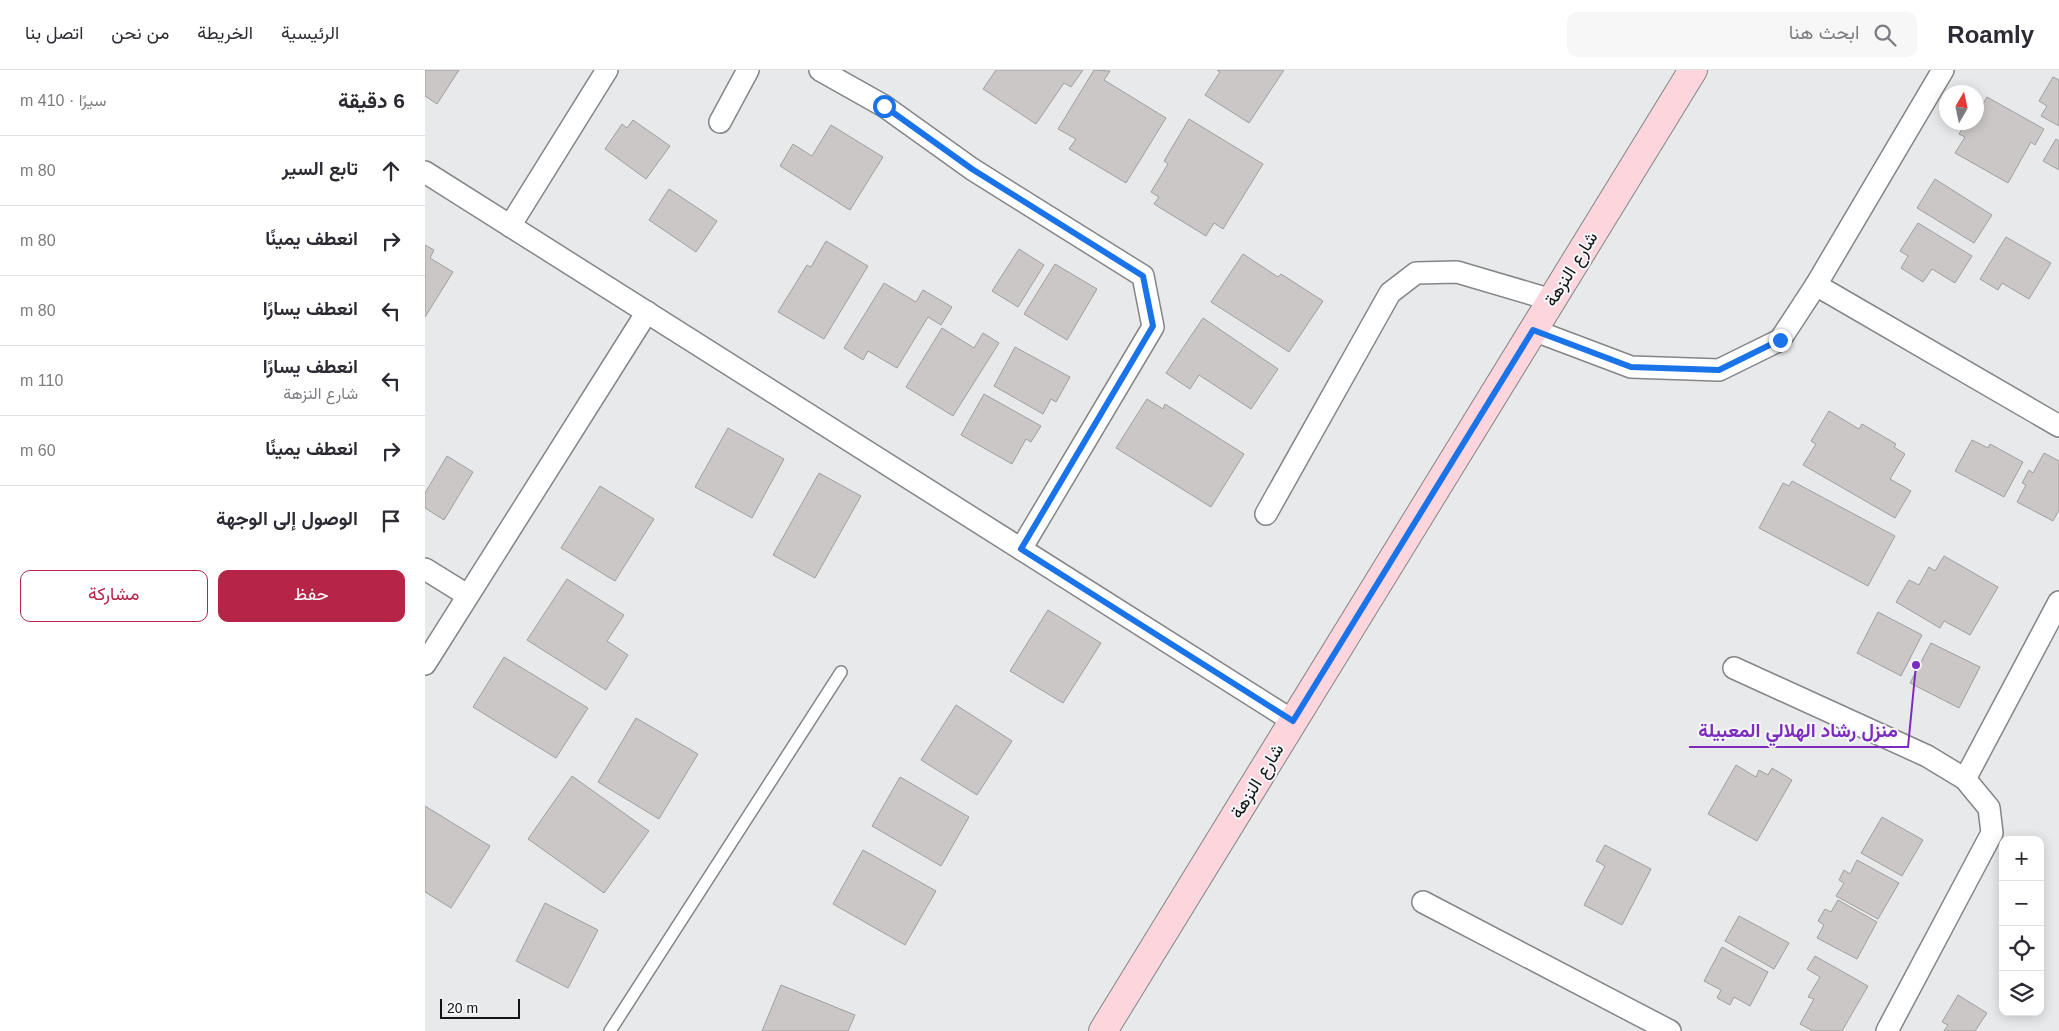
<!DOCTYPE html>
<html lang="ar">
<meta charset="utf-8">
<style>
:root{--surface:#fff;--page:#f7f7f7;--text:#2b2b33;--muted:#7c7c81;--line:#e1e1e2;--accent:#b62447}
body{margin:0;font-family:Helvetica,Vazirmatn,sans-serif;background:var(--page);color:var(--text);direction:rtl}
.controls{position:absolute;right:15px;bottom:15px;display:grid;overflow:hidden;border-radius:10px;box-shadow:0 2px 12px #0003}
.controls button{width:45px;height:45px;display:grid;place-items:center;padding:0;border:0;border-bottom:1px solid var(--line);background:var(--surface);color:var(--text);font:25px sans-serif}
.compass{position:absolute;left:1514px;top:15px;width:45px;height:45px;border-radius:50%;background:var(--surface);box-shadow:0 2px 12px #0003;rotate:9deg}
.scale{position:absolute;left:15px;bottom:12px;width:80px;box-sizing:border-box;padding-left:5px;border:2px solid #131314;border-top:0;font-size:14px;line-height:18px;white-space:nowrap;color:#131314;-webkit-text-stroke:4px #f5f6f9;paint-order:stroke}
.stop{position:absolute;width:15px;height:15px;margin:-11px;border:4px solid #1a73e8;border-radius:50%;background:#fff}
.stop.end{background:#1a73e8;border-color:#fff;box-shadow:0 1px 5px #0008}
.list{margin:0;padding:0;list-style:none}
h2{display:flex;justify-content:space-between;align-items:center;height:65px;margin:0;padding:0 20px;font-size:21px}
h2 small{font-size:16px;font-weight:400;color:var(--muted)}
.list li{display:grid;grid-template-columns:32px 1fr auto;gap:15px;align-items:center;box-sizing:border-box;height:70px;padding:0 20px;border-top:1px solid var(--line)}
.list b{display:block;font-size:19px;white-space:nowrap}
.list p{margin:0;font-size:16px;white-space:nowrap;color:var(--muted)}
.list em{font-size:16px;font-style:normal;color:var(--muted)}
.actions{display:flex;gap:10px;padding:15px 20px}
.actions a{flex:1;padding:11px 0;border:1px solid var(--accent);border-radius:10px;text-align:center;font-size:18px;color:var(--accent)}
.actions .main{background:var(--accent);color:#fff}
.icon{flex:none;width:28px;height:28px;fill:none;stroke:currentColor;stroke-width:2;stroke-linecap:round;stroke-linejoin:round}
.map{position:relative;flex:none;width:1634px;height:961px;overflow:hidden;direction:ltr}
header{display:flex;align-items:center;gap:30px;box-sizing:border-box;height:70px;padding:0 25px;background:var(--surface);border-bottom:1px solid var(--line)}
header strong{font-size:24px}
nav{display:flex;gap:28px;margin-inline-start:auto;font-size:18px}
.search{width:350px;height:45px;background:var(--page);display:flex;align-items:center;gap:12px;box-sizing:border-box;padding:0 18px;border-radius:10px;color:var(--muted);font-size:19px}
main{display:flex}
aside{flex:1;background:var(--surface)}
.map>svg:first-child{display:block}
.building{fill:#cac7c6;stroke:#a19f9e}
.lines{fill:none;stroke-linecap:round;stroke-linejoin:round}
.service-casing{stroke:#848587;stroke-width:14}
.minor-casing{stroke:#848587;stroke-width:24}
.secondary-casing{stroke:#848587;stroke-width:30}
.service{stroke:#fff;stroke-width:11}
.minor{stroke:#fff;stroke-width:21}
.secondary{stroke:#fdd6dd;stroke-width:28}
.route{stroke:#1a73e8;stroke-width:6}
.labels{text-anchor:middle;stroke-width:4;stroke-linejoin:round;paint-order:stroke}
.street-label{font-size:18px;fill:#131314;stroke:#f5f6f9}
.leader{fill:none;stroke:#7b2cbf;stroke-width:2}
.callout-dot{fill:#7b2cbf;stroke:#f5f6f9;stroke-width:2}
.callout-label{font-size:19px;text-anchor:middle;font-weight:bold;fill:#7b2cbf;stroke:#f5f6f9;stroke-width:4;stroke-linejoin:round;paint-order:stroke}
</style>
<header>
<strong>Roamly</strong>
<div class="search"><svg class="icon" aria-label="search" viewBox="0 0 24 24"><circle cx="10" cy="10" r="6"/><path d="M15 15l6 6"/></svg>ابحث هنا</div>
<nav><a>الرئيسية</a><a>الخريطة</a><a>من نحن</a><a>اتصل بنا</a></nav>
</header>
<main>
<div class="map">
<svg width="1634" height="961" viewBox="0 0 1634 961">
<rect width="100%" height="100%" fill="#e8e9eb"/>
<g class="building">
<path d="M0,0H34L12,34L0,26Z"/>
<path d="M571,0H658L646,17L639,13L611,54L558,19Z"/>
<path d="M669,0L685,1L679,10L741,48L701,113L644,79L651,69L633,59Z"/>
<path d="M792,0H859L824,53L780,25L795,2Z"/>
<path d="M1628,7L1634,10V56L1616,46L1622,36L1614,31Z"/>
<path d="M1562,27L1619,59L1610,75L1606,72L1583,113L1530,83L1540,67L1534,64L1541,52H1552V44Z"/>
<path d="M764,49L838,94L798,159L789,153L781,166L729,134L734,127L726,122L743,94L739,91Z"/>
<path d="M208,50L245,76L221,109L180,79L197,54L202,58Z"/>
<path d="M406,55L458,87L425,140L355,96L368,74L387,86Z"/>
<path d="M1631,69L1634,71V100L1618,91Z"/>
<path d="M1510,109L1567,145L1549,173L1492,138Z"/>
<path d="M244,119L292,151L271,182L224,150Z"/>
<path d="M1493,153L1547,186L1530,213L1507,199L1498,212L1476,198L1483,186L1475,181Z"/>
<path d="M1581,167L1626,193L1604,229L1577,213L1573,220L1555,209Z"/>
<path d="M401,171L443,196L399,269L353,242L382,195L386,197Z"/>
<path d="M0,175L9,180L5,188L28,202L0,247Z"/>
<path d="M594,179L619,195L593,237L567,221Z"/>
<path d="M818,184L853,207L856,204L898,231L864,282L786,232Z"/>
<path d="M630,194L672,219L642,270L599,244Z"/>
<path d="M459,213L491,232L498,220L527,237L516,255L503,247L472,298L443,281L438,290L419,278Z"/>
<path d="M778,248L853,299L826,339L774,305L765,319L741,303Z"/>
<path d="M517,258L549,278L558,263L574,273L528,346L481,317Z"/>
<path d="M590,277L645,307L631,332L626,329L618,344L569,316Z"/>
<path d="M559,324L616,356L606,372L601,369L587,394L536,365Z"/>
<path d="M722,329L738,339L740,334L819,384L786,437L691,378Z"/>
<path d="M1404,341L1434,359L1437,354L1471,374L1469,377L1480,384L1465,409L1486,421L1470,448L1378,395L1391,374L1386,371Z"/>
<path d="M303,358L359,389L327,448L270,417Z"/>
<path d="M1547,370L1563,378L1565,374L1598,392L1579,427L1530,401Z"/>
<path d="M1619,383L1634,391V440L1628,451L1592,432L1601,415L1597,413L1604,400L1608,403Z"/>
<path d="M22,386L48,402L19,450L0,438V423Z"/>
<path d="M394,403L436,426L390,508L348,485Z"/>
<path d="M1367,411L1470,466L1443,516L1334,458L1358,413L1364,416Z"/>
<path d="M175,416L229,449L190,511L136,478Z"/>
<path d="M1519,486L1573,517L1545,565L1519,551L1515,558L1471,532L1484,510L1494,515L1504,497L1510,501Z"/>
<path d="M142,509L199,545L182,571L203,585L181,620L102,570Z"/>
<path d="M623,540L676,573L638,633L585,601Z"/>
<path d="M1453,542L1497,565L1476,606L1432,583Z"/>
<path d="M1506,573L1555,597L1534,638L1485,613Z"/>
<path d="M79,587L163,638L131,688L48,637Z"/>
<path d="M531,635L587,671L552,725L496,690Z"/>
<path d="M211,648L273,684L234,749L173,712Z"/>
<path d="M1311,695L1331,707L1334,700L1343,705L1347,698L1367,710L1332,771L1283,744Z"/>
<path d="M147,706L224,761L179,823L103,769Z"/>
<path d="M475,707L544,747L516,796L447,756Z"/>
<path d="M0,736L65,776L26,838L0,822Z"/>
<path d="M1457,747L1498,770L1477,806L1436,783Z"/>
<path d="M1180,775L1226,799L1197,855L1159,835L1180,796L1171,791Z"/>
<path d="M438,780L511,821L480,875L408,834Z"/>
<path d="M1432,790L1474,813L1453,849L1411,826L1419,813L1414,810L1419,800L1425,804Z"/>
<path d="M1413,830L1452,852L1432,889L1392,868L1399,855L1393,851L1400,839L1406,842Z"/>
<path d="M120,833L173,860L143,918L91,891Z"/>
<path d="M1314,846L1364,873L1349,899L1300,871Z"/>
<path d="M1297,877L1343,902L1325,936L1309,927L1305,935L1292,928L1296,920L1279,911Z"/>
<path d="M1390,886L1443,916L1417,961H1388L1375,954L1389,929L1383,927L1395,907L1382,899Z"/>
<path d="M356,915L430,945L423,961H337Z"/>
<path d="M1533,925L1562,943L1550,961H1519L1523,955L1517,952Z"/>
</g>
<g class="lines">
<defs>
<path id="service" d="M185,961L416,602"/>
<g id="minor">
<path d="M395,0L459,36L547,99L718,206L728,257L596,479"/>
<path d="M295,52L323,0"/>
<path d="M0,102L868,651"/>
<path d="M85,156L182,0"/>
<path d="M1391,215L1634,356"/>
<path d="M1108,260L1206,297L1294,300L1355,270L1391,215L1518,0"/>
<path d="M841,444L965,223L991,203L1032,202L1127,230"/>
<path d="M0,499L42,525"/>
<path d="M0,594L222,242"/>
<path d="M1309,598L1502,686L1540,709L1564,738L1567,763L1462,961"/>
<path d="M1540,709L1634,532"/>
<path d="M998,832L1245,961"/>
</g>
<path id="secondary" d="M678,961L1268,0"/>
</defs>
<use href="#service" class="service-casing"/>
<use href="#minor" class="minor-casing"/>
<use href="#secondary" class="secondary-casing"/>
<use href="#service" class="service"/>
<use href="#minor" class="minor"/>
<use href="#secondary" class="secondary"/>
</g>
<g class="lines">
<path class="route" d="M459,36L547,99L718,206L728,256L596,479L868,651L1108,260L1206,297L1294,300L1355,270"/>
</g>
<g class="labels">
<g class="street-label">
<text transform="translate(1146 199) rotate(-58)" y="6">شارع النزهة</text>
<text transform="translate(832 711) rotate(-58)" y="6">شارع النزهة</text>
</g>
</g>
<path class="leader" d="M1491 595L1483 677H1264"/>
<circle class="callout-dot" cx="1491" cy="595" r="5"/>
<g class="callout-label">
<text x="1373" y="667">منزل رشاد الهلالي المعبيلة</text>
</g>
</svg>
<div class="controls">
<button>+</button>
<button>−</button>
<button><svg class="icon" aria-label="locate" viewBox="0 0 24 24"><circle cx="12" cy="12" r="6"/><path d="M12 2v4M12 18v4M2 12h4M18 12h4"/></svg></button>
<button><svg class="icon" aria-label="layers" viewBox="0 0 24 24"><path d="M12 4l9 5-9 5-9-5zM3 14l9 5 9-5"/></svg></button>
</div>
<svg class="compass" viewBox="-18 -18 36 36"><path d="M0-13l5 13h-10z" fill="#e53935"/><path d="M0 13l5-13h-10z" fill="#7c7c81"/></svg>
<div class="scale">20 m</div>
<div class="stop" style="left:459px;top:36px"></div>
<div class="stop end" style="left:1355px;top:270px"></div>
</div>
<aside>
<h2>6 دقيقة<small>سيرًا · 410 m</small></h2>
<ul class="list">
<li><svg class="icon" aria-label="ahead" viewBox="0 0 24 24"><path d="M12 20V5M6 11l6-6 6 6"/></svg><div><b>تابع السير</b></div><em>80 m</em></li>
<li><svg class="icon" aria-label="right" viewBox="0 0 24 24"><path d="M7 20v-9h11M14 6l5 5-5 5"/></svg><div><b>انعطف يمينًا</b></div><em>80 m</em></li>
<li><svg class="icon" aria-label="left" viewBox="0 0 24 24"><path d="M17 20v-9H6M10 6l-5 5 5 5"/></svg><div><b>انعطف يسارًا</b></div><em>80 m</em></li>
<li><svg class="icon" aria-label="left" viewBox="0 0 24 24"><path d="M17 20v-9H6M10 6l-5 5 5 5"/></svg><div><b>انعطف يسارًا</b><p>شارع النزهة</p></div><em>110 m</em></li>
<li><svg class="icon" aria-label="right" viewBox="0 0 24 24"><path d="M7 20v-9h11M14 6l5 5-5 5"/></svg><div><b>انعطف يمينًا</b></div><em>60 m</em></li>
<li><svg class="icon" aria-label="arrive" viewBox="0 0 24 24"><path d="M6 21V4h12l-3 4 3 4H6"/></svg><div><b>الوصول إلى الوجهة</b></div></li>
</ul>
<div class="actions"><a class="main">حفظ</a><a>مشاركة</a></div>
</aside>
</main>
